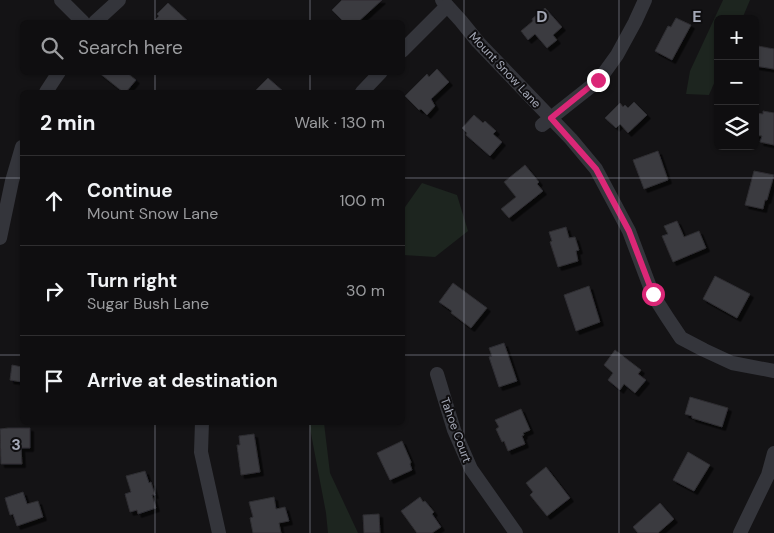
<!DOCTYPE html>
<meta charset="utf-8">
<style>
:root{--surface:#0f0e10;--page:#1d1c1e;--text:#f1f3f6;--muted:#9b9c9f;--line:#2f2e30}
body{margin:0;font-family:"DM Sans",sans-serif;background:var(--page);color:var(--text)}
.controls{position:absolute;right:15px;top:15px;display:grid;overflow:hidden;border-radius:8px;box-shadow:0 1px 4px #0004}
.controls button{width:45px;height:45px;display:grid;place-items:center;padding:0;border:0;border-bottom:1px solid var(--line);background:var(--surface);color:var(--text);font:25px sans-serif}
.stop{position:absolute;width:15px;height:15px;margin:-11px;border:4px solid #db2777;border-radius:50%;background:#fff}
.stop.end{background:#db2777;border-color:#fff;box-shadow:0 1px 5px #0008}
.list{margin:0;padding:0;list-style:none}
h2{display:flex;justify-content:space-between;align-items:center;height:65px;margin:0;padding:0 20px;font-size:21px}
h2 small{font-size:16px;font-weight:400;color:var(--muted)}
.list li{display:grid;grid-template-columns:32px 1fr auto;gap:15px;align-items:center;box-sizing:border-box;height:90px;padding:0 20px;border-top:1px solid var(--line)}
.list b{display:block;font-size:19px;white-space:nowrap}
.list p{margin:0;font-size:16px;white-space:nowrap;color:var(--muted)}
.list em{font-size:16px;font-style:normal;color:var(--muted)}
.icon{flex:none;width:28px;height:28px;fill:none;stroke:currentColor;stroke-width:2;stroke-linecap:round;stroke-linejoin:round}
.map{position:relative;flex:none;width:774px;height:533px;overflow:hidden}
.search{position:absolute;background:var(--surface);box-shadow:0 1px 4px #0004;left:20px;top:20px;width:385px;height:55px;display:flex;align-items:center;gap:12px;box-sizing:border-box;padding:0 18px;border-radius:8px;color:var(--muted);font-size:19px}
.panel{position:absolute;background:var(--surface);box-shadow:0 1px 4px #0004;left:20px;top:90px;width:385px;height:335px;border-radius:8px}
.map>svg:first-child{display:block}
.green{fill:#1d251f}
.building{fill:#3b3b40;stroke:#2e2d31;filter:url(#shadow)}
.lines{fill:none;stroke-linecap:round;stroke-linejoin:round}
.minor{stroke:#34353b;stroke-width:14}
.route{stroke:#db2777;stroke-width:6}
.grid{fill:none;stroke:#a4a8b6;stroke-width:1;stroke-opacity:0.55}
.labels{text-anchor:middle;stroke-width:4;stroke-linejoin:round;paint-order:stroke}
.street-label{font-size:12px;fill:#a4a8b6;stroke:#0f0e10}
.grid-label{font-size:16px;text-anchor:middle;font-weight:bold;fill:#a4a8b6;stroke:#0f0e10;stroke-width:4;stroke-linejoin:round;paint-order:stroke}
</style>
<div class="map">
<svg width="774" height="533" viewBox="0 0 774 533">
<defs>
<filter id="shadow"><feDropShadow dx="3.5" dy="3.5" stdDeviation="0" flood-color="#0009"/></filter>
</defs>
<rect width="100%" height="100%" fill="#141315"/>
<g class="green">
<path d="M723,0H750L742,19H718V74L709,95L686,94L690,71Z"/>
<path d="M422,183L457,195L468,231L435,257L403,255V210Z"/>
<path d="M309,423H324L330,473L358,533H328L326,513Z"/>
</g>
<g class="building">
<path d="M342,0H382L358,22H344L332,10Z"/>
<path d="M168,3L189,22H153L159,16L157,14Z"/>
<path d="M545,8L562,27L553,35L557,40L547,48L535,34L528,40L521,31L533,21L532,19Z"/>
<path d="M676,18L691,25L672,60L655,51L668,26L671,27Z"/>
<path d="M758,46L774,49V69L755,66Z"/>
<path d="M437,69L449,82L431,99L435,106L427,115L421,109L419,110L405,96L427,74L429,77Z"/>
<path d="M98,72H126L136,80L126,92H123Z"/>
<path d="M268,78L284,92H254Z"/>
<path d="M634,102L647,115L628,133L620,124L616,128L605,118L620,103L623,107L625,105L628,108Z"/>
<path d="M763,111L774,113V145L760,142L762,136L755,135V113L763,114Z"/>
<path d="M474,115L483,123L485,121L496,131L493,134L502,142L490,156L466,135L467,133L462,128Z"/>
<path d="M658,151L668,180L644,189L633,160Z"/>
<path d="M525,165L539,182L537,184L543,191L509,218L501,209L516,197L504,182Z"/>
<path d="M754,171L774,175L767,200H765L763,209L745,205Z"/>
<path d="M677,221L684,237L699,231L706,248L673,262L662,236L668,234L664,226Z"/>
<path d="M566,227L569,238L575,237L579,250L576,251L578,261L558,267L550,242L552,241L549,232Z"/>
<path d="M715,276L750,294L737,318L703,299Z"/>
<path d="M453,283L487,308L471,328L451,313L452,311L439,302Z"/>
<path d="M589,286L600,322L576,331L564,295Z"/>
<path d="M504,343L517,381L499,387L489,357L492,356L489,348Z"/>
<path d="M615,350L641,370L638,374L646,380L635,393L624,384L620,390L608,380L613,373L604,365Z"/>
<path d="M12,365L22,367V382L10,380Z"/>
<path d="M690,397L728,408L722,427L692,418V416L685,414Z"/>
<path d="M521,409L530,430L523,433L524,435L522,436L525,444L508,451L504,441L502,442L496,429L499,427L495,420Z"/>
<path d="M8,428H30V448H21L22,464H1L0,429Z"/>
<path d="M254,434L260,472L241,475L237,445H240L239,436Z"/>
<path d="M402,441L411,462L410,464L412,470L390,480L377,453Z"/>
<path d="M688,452L710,465L694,491L673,480Z"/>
<path d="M546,467L570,498L547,516L530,495L533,492L526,483Z"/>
<path d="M145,471L149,483L151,482L155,495H152L156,508L138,514L137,510L130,512L125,494L131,492L126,476Z"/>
<path d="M23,492L27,504L38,501L43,517L17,526L13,514L10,515L5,498Z"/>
<path d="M274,497L276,509L285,507L289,521L279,523L281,533H253L250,518L253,517L249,502Z"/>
<path d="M420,497L423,502L425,501L434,512L432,514L441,527L432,533H417L401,511Z"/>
<path d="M660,503L674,519L658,533H638L633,527Z"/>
<path d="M379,514L380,533H364L363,515Z"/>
</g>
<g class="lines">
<g class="minor">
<path d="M61,0L83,22"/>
<path d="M442,0L461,21L478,42L571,139L596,169L629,231L653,295L667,317L681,338L704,350L732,363L774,371"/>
<path d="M95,22L119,0"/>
<path d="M402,51L447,6"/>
<path d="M46,92L59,72"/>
<path d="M362,92L381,72"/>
<path d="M542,125L599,80L617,55L635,22L645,0"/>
<path d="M0,238L12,181L22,147"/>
<path d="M437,374L454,430L471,469L516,533"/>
<path d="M202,422L201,452L219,533"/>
<path d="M740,533L768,475L774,453"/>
</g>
</g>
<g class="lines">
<path class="route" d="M598,80L551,118L596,169L629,231L653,294"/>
</g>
<path class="grid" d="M155,0V22M310,0V22M464,0V533M619,0V533M155,72V92M310,72V92M0,178H22M402,178H774M0,355H22M402,355H774M155,422V533M310,422V533"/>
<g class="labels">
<g class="street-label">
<text transform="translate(505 70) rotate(47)" y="4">Mount Snow Lane</text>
<text transform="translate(456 430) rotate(70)" y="4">Tahoe Court</text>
</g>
</g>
<g class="grid-label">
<text x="542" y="22">D</text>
<text x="697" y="22">E</text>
<text x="16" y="450">3</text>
</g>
</svg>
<div class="controls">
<button>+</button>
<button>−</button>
<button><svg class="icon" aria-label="layers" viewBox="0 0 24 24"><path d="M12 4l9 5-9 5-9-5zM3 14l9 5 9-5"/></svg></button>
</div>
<div class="stop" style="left:653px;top:294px"></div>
<div class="stop end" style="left:598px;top:80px"></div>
<div class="search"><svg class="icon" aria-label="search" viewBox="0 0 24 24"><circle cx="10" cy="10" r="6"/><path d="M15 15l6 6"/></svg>Search here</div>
<section class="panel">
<h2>2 min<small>Walk · 130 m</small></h2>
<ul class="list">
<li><svg class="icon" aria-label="ahead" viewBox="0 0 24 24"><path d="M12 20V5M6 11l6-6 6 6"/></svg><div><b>Continue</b><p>Mount Snow Lane</p></div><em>100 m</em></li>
<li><svg class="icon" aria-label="right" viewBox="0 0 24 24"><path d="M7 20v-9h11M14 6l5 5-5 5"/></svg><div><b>Turn right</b><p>Sugar Bush Lane</p></div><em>30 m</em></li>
<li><svg class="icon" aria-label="arrive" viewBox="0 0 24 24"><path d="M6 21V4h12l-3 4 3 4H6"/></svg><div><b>Arrive at destination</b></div></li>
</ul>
</section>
</div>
